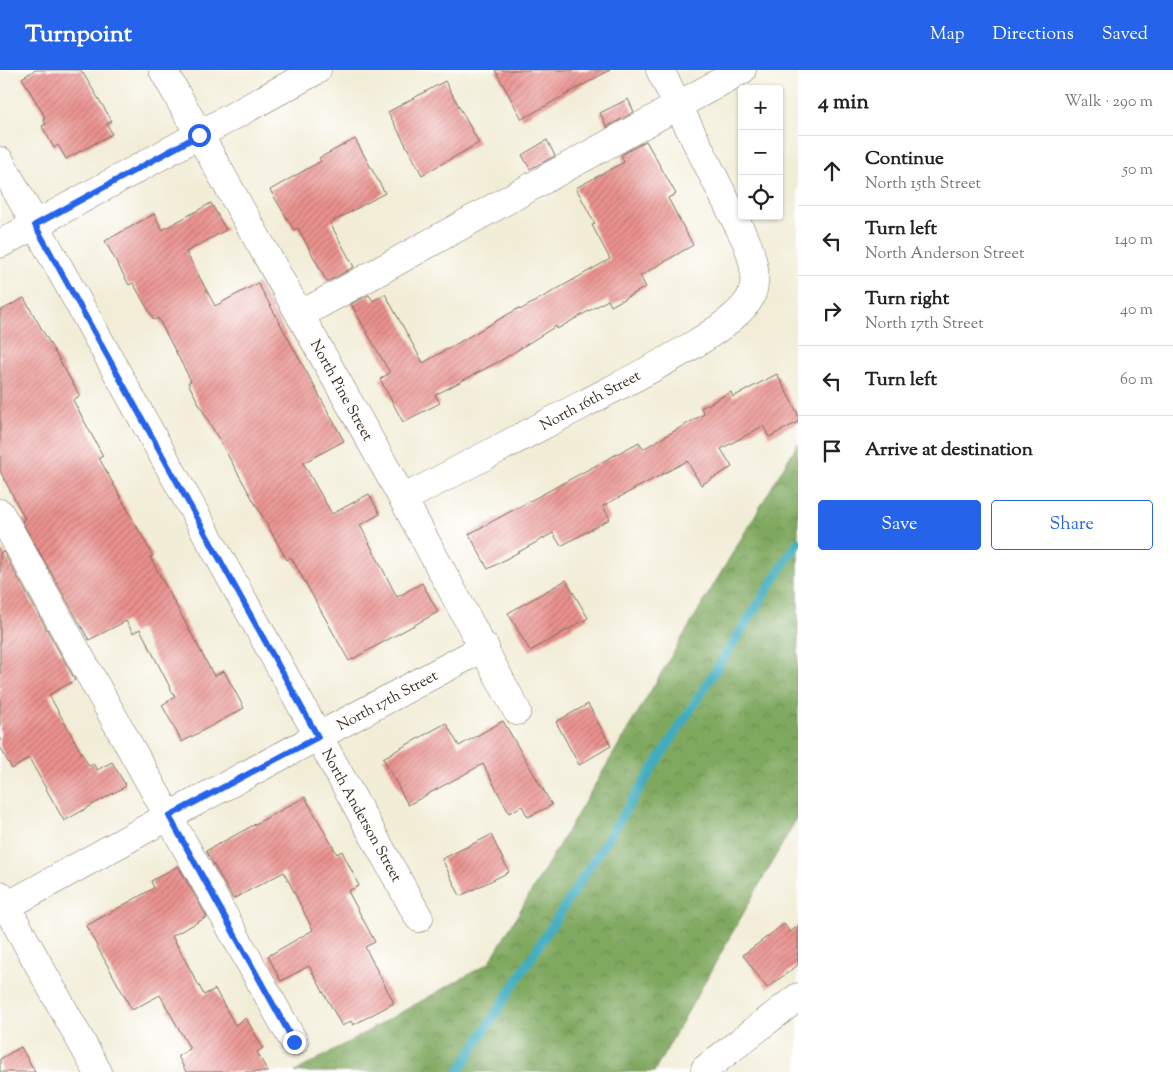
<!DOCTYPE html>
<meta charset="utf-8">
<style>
:root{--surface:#fff;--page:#f6f6f6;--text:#222;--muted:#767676;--line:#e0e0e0;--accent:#2563eb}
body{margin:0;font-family:"Sorts Mill Goudy",serif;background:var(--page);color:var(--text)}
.controls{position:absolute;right:15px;top:15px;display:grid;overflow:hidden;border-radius:5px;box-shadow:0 1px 4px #0004}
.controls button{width:45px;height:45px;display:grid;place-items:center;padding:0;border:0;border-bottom:1px solid var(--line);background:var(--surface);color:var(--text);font:25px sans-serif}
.stop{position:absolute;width:15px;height:15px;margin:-11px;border:4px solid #2563eb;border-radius:50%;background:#fff}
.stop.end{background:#2563eb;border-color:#fff;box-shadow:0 1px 5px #0008}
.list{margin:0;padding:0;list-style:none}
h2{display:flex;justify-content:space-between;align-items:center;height:65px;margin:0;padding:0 20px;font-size:21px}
h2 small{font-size:16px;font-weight:400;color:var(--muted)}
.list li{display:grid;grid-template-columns:32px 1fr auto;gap:15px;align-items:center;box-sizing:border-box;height:70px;padding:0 20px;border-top:1px solid var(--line)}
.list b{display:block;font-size:19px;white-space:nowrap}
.list p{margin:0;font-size:16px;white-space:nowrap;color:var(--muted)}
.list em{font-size:16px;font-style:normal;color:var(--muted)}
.actions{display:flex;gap:10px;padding:15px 20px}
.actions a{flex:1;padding:11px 0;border:1px solid var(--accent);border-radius:5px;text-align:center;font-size:18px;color:var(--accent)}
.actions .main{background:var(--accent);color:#fff}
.icon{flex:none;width:28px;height:28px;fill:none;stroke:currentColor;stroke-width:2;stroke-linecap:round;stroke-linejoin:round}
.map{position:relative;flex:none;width:798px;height:1002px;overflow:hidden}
header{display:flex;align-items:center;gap:30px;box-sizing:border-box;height:70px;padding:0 25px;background:var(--accent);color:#fff}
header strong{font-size:24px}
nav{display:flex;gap:28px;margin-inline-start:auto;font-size:18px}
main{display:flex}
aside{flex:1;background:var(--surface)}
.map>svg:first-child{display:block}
.forest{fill:url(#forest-crowns);stroke:#5e6a3f}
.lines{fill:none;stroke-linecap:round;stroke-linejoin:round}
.stream{stroke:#3facbe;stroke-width:9}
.building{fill:url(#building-hatch)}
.minor-casing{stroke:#7b6e5f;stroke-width:29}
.minor{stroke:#fff;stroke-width:28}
.route{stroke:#2563eb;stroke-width:6}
.labels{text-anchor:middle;stroke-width:4;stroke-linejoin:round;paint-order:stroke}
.street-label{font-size:15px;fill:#3b2a1e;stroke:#fff}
</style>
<header>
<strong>Turnpoint</strong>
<nav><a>Map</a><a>Directions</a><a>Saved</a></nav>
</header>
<main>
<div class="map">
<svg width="798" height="1002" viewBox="0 0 798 1002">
<defs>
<pattern id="forest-crowns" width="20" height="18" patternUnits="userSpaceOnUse" patternTransform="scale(1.25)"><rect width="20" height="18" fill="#80a960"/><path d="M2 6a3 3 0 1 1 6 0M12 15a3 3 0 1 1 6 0" fill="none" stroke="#6a8a4f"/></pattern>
<pattern id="building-hatch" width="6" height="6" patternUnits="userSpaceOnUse" patternTransform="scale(1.25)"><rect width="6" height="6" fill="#ea918e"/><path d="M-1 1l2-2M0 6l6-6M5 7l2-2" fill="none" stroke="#bf7773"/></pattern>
</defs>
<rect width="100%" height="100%" fill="#fff"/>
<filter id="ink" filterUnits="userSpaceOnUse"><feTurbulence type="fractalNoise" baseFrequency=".02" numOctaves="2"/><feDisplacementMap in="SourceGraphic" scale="10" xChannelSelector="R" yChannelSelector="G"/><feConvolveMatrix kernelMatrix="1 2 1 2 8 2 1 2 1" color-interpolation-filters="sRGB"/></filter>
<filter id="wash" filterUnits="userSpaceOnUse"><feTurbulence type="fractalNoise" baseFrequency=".0096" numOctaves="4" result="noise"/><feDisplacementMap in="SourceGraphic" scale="20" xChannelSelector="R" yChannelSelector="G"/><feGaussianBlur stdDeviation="1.12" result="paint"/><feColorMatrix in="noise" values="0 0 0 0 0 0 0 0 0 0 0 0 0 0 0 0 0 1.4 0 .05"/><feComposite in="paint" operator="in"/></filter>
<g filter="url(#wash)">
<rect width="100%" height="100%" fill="#f2edd7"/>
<path class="forest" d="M798,373V746L654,1002H295L489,893Z"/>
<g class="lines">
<path class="stream" d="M458,1002L798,472"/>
</g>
<g id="blocks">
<g class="building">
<path d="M35,0H81L112,51L107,54L112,64L66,89L58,75L54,78L42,56L46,54L43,48L45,47L22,8Z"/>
<path d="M495,0H610L522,49Z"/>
<path d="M445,11L479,73L422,105L388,42Z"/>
<path d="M628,29L634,42L607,57L600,43Z"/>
<path d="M355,69L385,123L330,153L354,197L327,212L298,158L294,160L270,120L321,91L319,88Z"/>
<path d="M547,70L555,86L530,99L522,85Z"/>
<path d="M646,71L676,124L668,128L693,175L640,206L646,217L611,236L608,230L557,259L556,256L500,291L435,325L440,333L403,352L380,309L390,303L351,234L369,225L373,231L385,224L423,293L519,238L520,240L610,189L592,155L595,154L576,118L624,92L621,85Z"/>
<path d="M211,133L226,160L186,182L215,236L258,213L344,371L303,393L332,444L369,424L380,444L360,455L397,527L422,513L438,542L349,591L291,487L287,490L205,345L188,313L191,311L158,248L154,250L133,213L129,215L105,171L154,144L162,160Z"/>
<path d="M24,228L80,326L73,330L103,386L99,388L153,486L150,487L214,606L224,601L244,638L182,672L162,635L175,627L140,559L133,563L126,551L89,570L22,451L25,449L0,401V241Z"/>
<path d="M777,304L798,344V352L769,367L763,356L721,379L732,397L701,415L687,391L603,436L610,449L561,476L553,463L488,499L469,464L639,372L643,379L704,344L701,338L731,322L733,327Z"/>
<path d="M3,481L75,610L49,625L89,696L93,693L97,700L112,692L126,716L64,751L29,688L12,699L0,677V483Z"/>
<path d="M566,510L588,548L530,581L508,543Z"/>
<path d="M588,634L611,676L579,695L556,652Z"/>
<path d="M503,651L552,735L528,747L522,736L509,743L483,694L408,735L383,688L446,653L459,676Z"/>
<path d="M305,727L337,784L342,781L359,816L348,821L375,872L365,877L394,933L353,955L351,951L342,956L309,896L281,911L268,886L313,860L284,802L233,829L206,781Z"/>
<path d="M491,765L509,802L460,826L442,789Z"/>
<path d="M178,796L207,847L172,866L204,925L215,919L235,955L246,948L263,978L257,982L268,1002H186L178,986L190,979L160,925L132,940L86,856L154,818L151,811Z"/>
<path d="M784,854L790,862L798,856V895L767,918L743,885Z"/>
<path d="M21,977L35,1002H0V989Z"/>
</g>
</g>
</g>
<g filter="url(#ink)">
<use href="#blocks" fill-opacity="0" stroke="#7b6e5f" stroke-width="1"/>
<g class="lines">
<defs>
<g id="minor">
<path d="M163,0L403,429L517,641"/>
<path d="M0,91L419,848"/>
<path d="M0,174L317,0"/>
<path d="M300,245L742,0"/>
<path d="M403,429C463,398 522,366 582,335C619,315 732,262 750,228C759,209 753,190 747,173L660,0"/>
<path d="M0,443L294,972"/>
<path d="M0,825L98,1002"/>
<path d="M0,840L169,746L485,577"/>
<path d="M707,1002L705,999L798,927"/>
</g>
</defs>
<use href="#minor" class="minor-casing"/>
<use href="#minor" class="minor"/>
</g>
</g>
<g class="lines" filter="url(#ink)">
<path class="route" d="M199,65L35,155L318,667L169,746L294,972"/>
</g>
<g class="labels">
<g class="street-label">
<text transform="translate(342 320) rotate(61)" y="5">North Pine Street</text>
<text transform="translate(590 330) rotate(-28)" y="5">North 16th Street</text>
<text transform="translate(387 630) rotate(-28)" y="5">North 17th Street</text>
<text transform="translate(362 745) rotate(61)" y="5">North Anderson Street</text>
</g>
</g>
</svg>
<div class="controls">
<button>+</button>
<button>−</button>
<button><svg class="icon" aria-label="locate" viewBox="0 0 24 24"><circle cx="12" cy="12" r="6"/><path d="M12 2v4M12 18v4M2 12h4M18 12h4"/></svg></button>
</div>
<div class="stop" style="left:199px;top:65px"></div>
<div class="stop end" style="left:294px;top:972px"></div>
</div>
<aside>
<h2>4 min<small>Walk · 290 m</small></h2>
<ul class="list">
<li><svg class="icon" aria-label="ahead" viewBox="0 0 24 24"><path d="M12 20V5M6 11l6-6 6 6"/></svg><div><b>Continue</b><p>North 15th Street</p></div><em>50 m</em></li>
<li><svg class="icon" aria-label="left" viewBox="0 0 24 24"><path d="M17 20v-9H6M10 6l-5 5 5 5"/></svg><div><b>Turn left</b><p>North Anderson Street</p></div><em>140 m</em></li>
<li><svg class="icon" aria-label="right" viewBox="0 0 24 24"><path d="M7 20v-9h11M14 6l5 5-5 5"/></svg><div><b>Turn right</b><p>North 17th Street</p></div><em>40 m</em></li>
<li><svg class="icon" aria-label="left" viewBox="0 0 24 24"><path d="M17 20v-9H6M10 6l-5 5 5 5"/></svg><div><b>Turn left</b></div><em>60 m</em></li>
<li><svg class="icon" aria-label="arrive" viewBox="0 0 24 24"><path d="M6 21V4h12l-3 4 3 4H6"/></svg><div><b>Arrive at destination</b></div></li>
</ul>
<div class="actions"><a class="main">Save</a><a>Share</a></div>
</aside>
</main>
